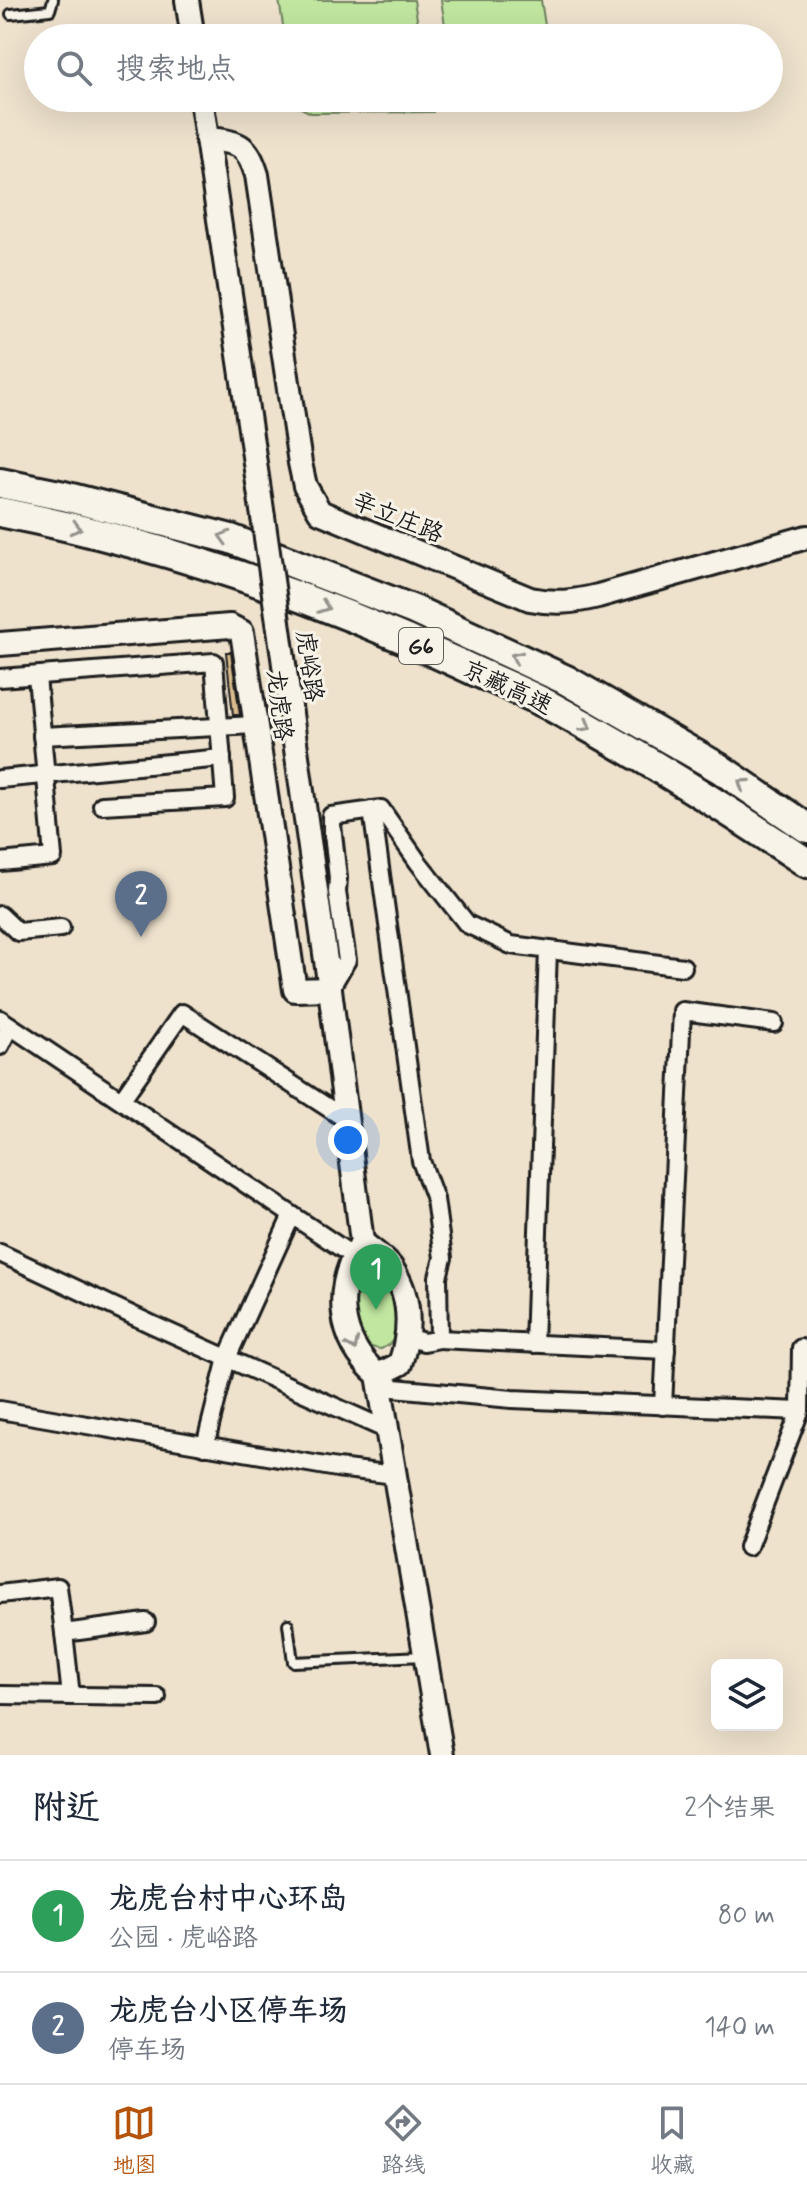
<!DOCTYPE html>
<html lang="zh">
<meta charset="utf-8">
<style>
:root{--surface:#fff;--page:#f2f2f3;--text:#1f2937;--muted:#747a83;--line:#e0e1e3;--accent:#b45309}
body{margin:0;font-family:Mynerve,"LXGW WenKai TC",sans-serif;background:var(--page);color:var(--text)}
.controls{position:absolute;right:24px;bottom:24px;display:grid;overflow:hidden;border-radius:12px;box-shadow:0 8px 32px #0002}
.controls button{width:72px;height:72px;display:grid;place-items:center;padding:0;border:0;border-bottom:2px solid var(--line);background:var(--surface);color:var(--text);font:40px sans-serif}
.you{position:absolute;left:348px;top:1140px;width:28px;height:28px;margin:-20px;border:6px solid #fff;border-radius:50%;background:#1a73e8;box-shadow:0 0 0 12px #1a73e833}
.badge{display:grid;place-items:center;width:52px;height:52px;border-radius:50%;background:var(--accent);color:#fff;font-size:26px;font-weight:700}
.pin{position:absolute;translate:-50% -66px;filter:drop-shadow(0 2px 4px #0008)}
.pin::after{content:'';position:absolute;top:42px;width:28px;height:24px;background:inherit;clip-path:polygon(0 0,100% 0,50% 100%)}
.list{margin:0;padding:0;list-style:none}
h2{display:flex;justify-content:space-between;align-items:center;height:104px;margin:0;padding:0 32px;font-size:34px}
h2 small{font-size:26px;font-weight:400;color:var(--muted)}
.list li{display:grid;grid-template-columns:52px 1fr auto;gap:24px;align-items:center;box-sizing:border-box;height:112px;padding:0 32px;border-top:2px solid var(--line)}
.list b{display:block;font-size:30px;white-space:nowrap}
.list p{margin:0;font-size:26px;white-space:nowrap;color:var(--muted)}
.list em{font-size:26px;font-style:normal;color:var(--muted)}
.icon{flex:none;width:44px;height:44px;fill:none;stroke:currentColor;stroke-width:2;stroke-linecap:round;stroke-linejoin:round}
.map{position:relative;flex:none;width:807px;height:1755px;overflow:hidden}
.search{position:absolute;background:var(--surface);box-shadow:0 8px 32px #0002;left:24px;right:24px;top:24px;height:88px;display:flex;align-items:center;gap:20px;box-sizing:border-box;padding:0 28px;border-radius:44px;color:var(--muted);font-size:30px}
.sheet{height:328px;background:var(--surface)}
nav{display:flex;justify-content:space-around;align-items:center;box-sizing:border-box;height:112px;border-top:2px solid var(--line);background:var(--surface);font-size:22px;color:var(--muted)}
nav a{display:grid;justify-items:center;gap:4px}
nav .on{color:var(--accent)}
.map>svg:first-child{display:block}
.green{fill:#c0e6a0;stroke:#6e815e;stroke-width:2}
.building{fill:#dabb8e;stroke:#1c1c1c;stroke-width:2}
.lines{fill:none;stroke-linecap:round;stroke-linejoin:round}
.lane-casing{stroke:#1c1c1c;stroke-width:14}
.street-casing{stroke:#1c1c1c;stroke-width:22}
.secondary-casing{stroke:#1c1c1c;stroke-width:28}
.highway-casing{stroke:#1c1c1c;stroke-width:34}
.lane{stroke:#f7f3e8;stroke-width:8}
.street{stroke:#f7f3e8;stroke-width:16}
.secondary{stroke:#f7f3e8;stroke-width:22}
.highway{stroke:#f7f3e8;stroke-width:28}
.secondary-bridge-casing{stroke:#1c1c1c;stroke-width:28;stroke-linecap:butt}
.secondary-bridge{stroke:#f7f3e8;stroke-width:22}
.oneway{stroke:#94928c}
.labels{text-anchor:middle;stroke-width:6;stroke-linejoin:round;paint-order:stroke}
.shield{fill:#f7f3e8;stroke:#5e5c59;stroke-width:2}
.shield-label{font-size:22px;font-weight:bold;fill:#1c1c1c}
.street-label{font-size:24px;fill:#1c1c1c;stroke:#f7f3e8}
</style>
<div class="map">
<svg width="807" height="1755" viewBox="0 0 807 1755">
<rect width="100%" height="100%" fill="#eee2cd"/>
<filter id="ink" filterUnits="userSpaceOnUse"><feTurbulence type="fractalNoise" baseFrequency=".0125" numOctaves="2"/><feDisplacementMap in="SourceGraphic" scale="16" xChannelSelector="R" yChannelSelector="G"/><feConvolveMatrix kernelMatrix="1 2 1 2 8 2 1 2 1" color-interpolation-filters="sRGB"/></filter>
<g filter="url(#ink)">
<g class="green">
<path d="M279,0H414L420,38H285Z"/>
<path d="M441,0H541L547,38H447Z"/>
<path d="M294,98H431L433,112L311,113L295,105Z"/>
<path d="M456,98H561L551,109H458Z"/>
<path d="M366,1266L385,1272C395,1295 413,1335 381,1349C347,1347 354,1302 354,1278Z"/>
</g>
<path class="building" d="M226,652H231L240,715H233Z"/>
<g class="lines">
<defs>
<g id="lane">
<path d="M11,14L50,10L53,0"/>
<path d="M288,1624L293,1662L424,1656"/>
</g>
<g id="street">
<path d="M0,678L214,662L225,798L102,805"/>
<path d="M42,736L255,725"/>
<path d="M0,779L222,758"/>
<path d="M372,810L421,1161L435,1199L443,1258L438,1277L439,1339L424,1342L409,1338"/>
<path d="M0,862L53,857L37,676"/>
<path d="M0,915L18,932L61,928"/>
<path d="M330,989L347,960L337,892L338,878L331,816L381,809L418,862L467,924L511,945L683,967"/>
<path d="M0,1019L353,1256"/>
<path d="M0,1046L10,1026"/>
<path d="M122,1099L182,1013L347,1120"/>
<path d="M0,1253L153,1325L387,1430"/>
<path d="M439,1339L666,1350"/>
<path d="M534,1344L548,950"/>
<path d="M378,1375L394,1388L512,1399L800,1411L801,1348"/>
<path d="M663,1406L682,1011L774,1023"/>
<path d="M0,1410L337,1468L395,1475"/>
<path d="M205,1446L227,1358L292,1215"/>
<path d="M748,1547L800,1411"/>
<path d="M0,1594L58,1587L64,1633"/>
<path d="M0,1695L157,1697"/>
<path d="M71,1696L64,1633L146,1622"/>
</g>
<g id="secondary">
<path d="M187,0L193,38"/>
<path d="M201,98L263,517"/>
<path d="M207,139C238,142 247,143 257,175L300,463L305,486L320,512L530,599C555,604 574,602 598,596L807,537"/>
<path d="M278,622L330,989L362,1242"/>
<path d="M0,644L230,626L242,632L295,990L330,989"/>
<path d="M378,1375L400,1364C411,1331 412,1297 391,1267C384,1258 371,1250 362,1242C333,1288 337,1340 378,1375L442,1755"/>
</g>
<g id="highway">
<path d="M0,483L64,496L231,539L414,610L566,680L719,768L807,828"/>
<path d="M0,512C158,543 314,596 460,664C491,679 523,691 554,708C641,755 725,808 807,863"/>
</g>
</defs>
<use href="#lane" class="lane-casing"/>
<use href="#street" class="street-casing"/>
<use href="#secondary" class="secondary-casing"/>
<use href="#highway" class="highway-casing"/>
<use href="#lane" class="lane"/>
<use href="#street" class="street"/>
<use href="#secondary" class="secondary"/>
<use href="#highway" class="highway"/>
<defs>
<path id="secondary-bridge" d="M263,517L278,622"/>
</defs>
<use href="#secondary-bridge" class="secondary-bridge-casing"/>
<use href="#secondary-bridge" class="secondary-bridge"/>
</g>
<defs><path id="oneway-chevron" d="M-2-3.5L2.5 0L-2 3.5" fill="none" stroke-width="1.6" stroke-linecap="round" stroke-linejoin="round" transform="scale(2)"/></defs>
<g class="oneway">
<use href="#oneway-chevron" transform="translate(76 528) rotate(16)"/>
<use href="#oneway-chevron" transform="translate(224 537) rotate(-164)"/>
<use href="#oneway-chevron" transform="translate(324 607) rotate(21)"/>
<use href="#oneway-chevron" transform="translate(516 657) rotate(-155)"/>
<use href="#oneway-chevron" transform="translate(586 726) rotate(30)"/>
<use href="#oneway-chevron" transform="translate(743 784) rotate(-146)"/>
<use href="#oneway-chevron" transform="translate(353 1345) rotate(65)"/>
</g>
</g>
<g class="labels">
<rect class="shield" x="399" y="628" width="44" height="36" rx="6"/>
<g class="shield-label">
<text x="421" y="654">G6</text>
</g>
<g class="street-label">
<text transform="translate(398 517) rotate(22)" y="8">辛立庄路</text>
<text transform="translate(310 666) rotate(82)" y="8">虎峪路</text>
<text transform="translate(508 687) rotate(25)" y="8">京藏高速</text>
<text transform="translate(280 705) rotate(83)" y="8">龙虎路</text>
</g>
</g>
</svg>
<div class="controls">
<button><svg class="icon" aria-label="layers" viewBox="0 0 24 24"><path d="M12 4l9 5-9 5-9-5zM3 14l9 5 9-5"/></svg></button>
</div>
<div class="you"></div>
<div class="pin badge" style="left:376px;top:1310px;background:#2e9e5b">1</div>
<div class="pin badge" style="left:141px;top:937px;background:#5c6f8a">2</div>
<div class="search"><svg class="icon" aria-label="search" viewBox="0 0 24 24"><circle cx="10" cy="10" r="6"/><path d="M15 15l6 6"/></svg>搜索地点</div>
</div>
<section class="sheet">
<h2>附近<small>2个结果</small></h2>
<ul class="list">
<li><span class="badge" style="background:#2e9e5b">1</span><div><b>龙虎台村中心环岛</b><p>公园 · 虎峪路</p></div><em>80 m</em></li>
<li><span class="badge" style="background:#5c6f8a">2</span><div><b>龙虎台小区停车场</b><p>停车场</p></div><em>140 m</em></li>
</ul>
</section>
<nav>
<a class="on"><svg class="icon" aria-label="map" viewBox="0 0 24 24"><path d="M3 6l6-2 6 2 6-2v14l-6 2-6-2-6 2zM9 4v14M15 6v14"/></svg>地图</a>
<a><svg class="icon" aria-label="directions" viewBox="0 0 24 24"><path d="M12 3l9 9-9 9-9-9zM9 14v-3h6M13 9l2 2-2 2"/></svg>路线</a>
<a><svg class="icon" aria-label="saved" viewBox="0 0 24 24"><path d="M7 4h10v16l-5-4-5 4z"/></svg>收藏</a>
</nav>
